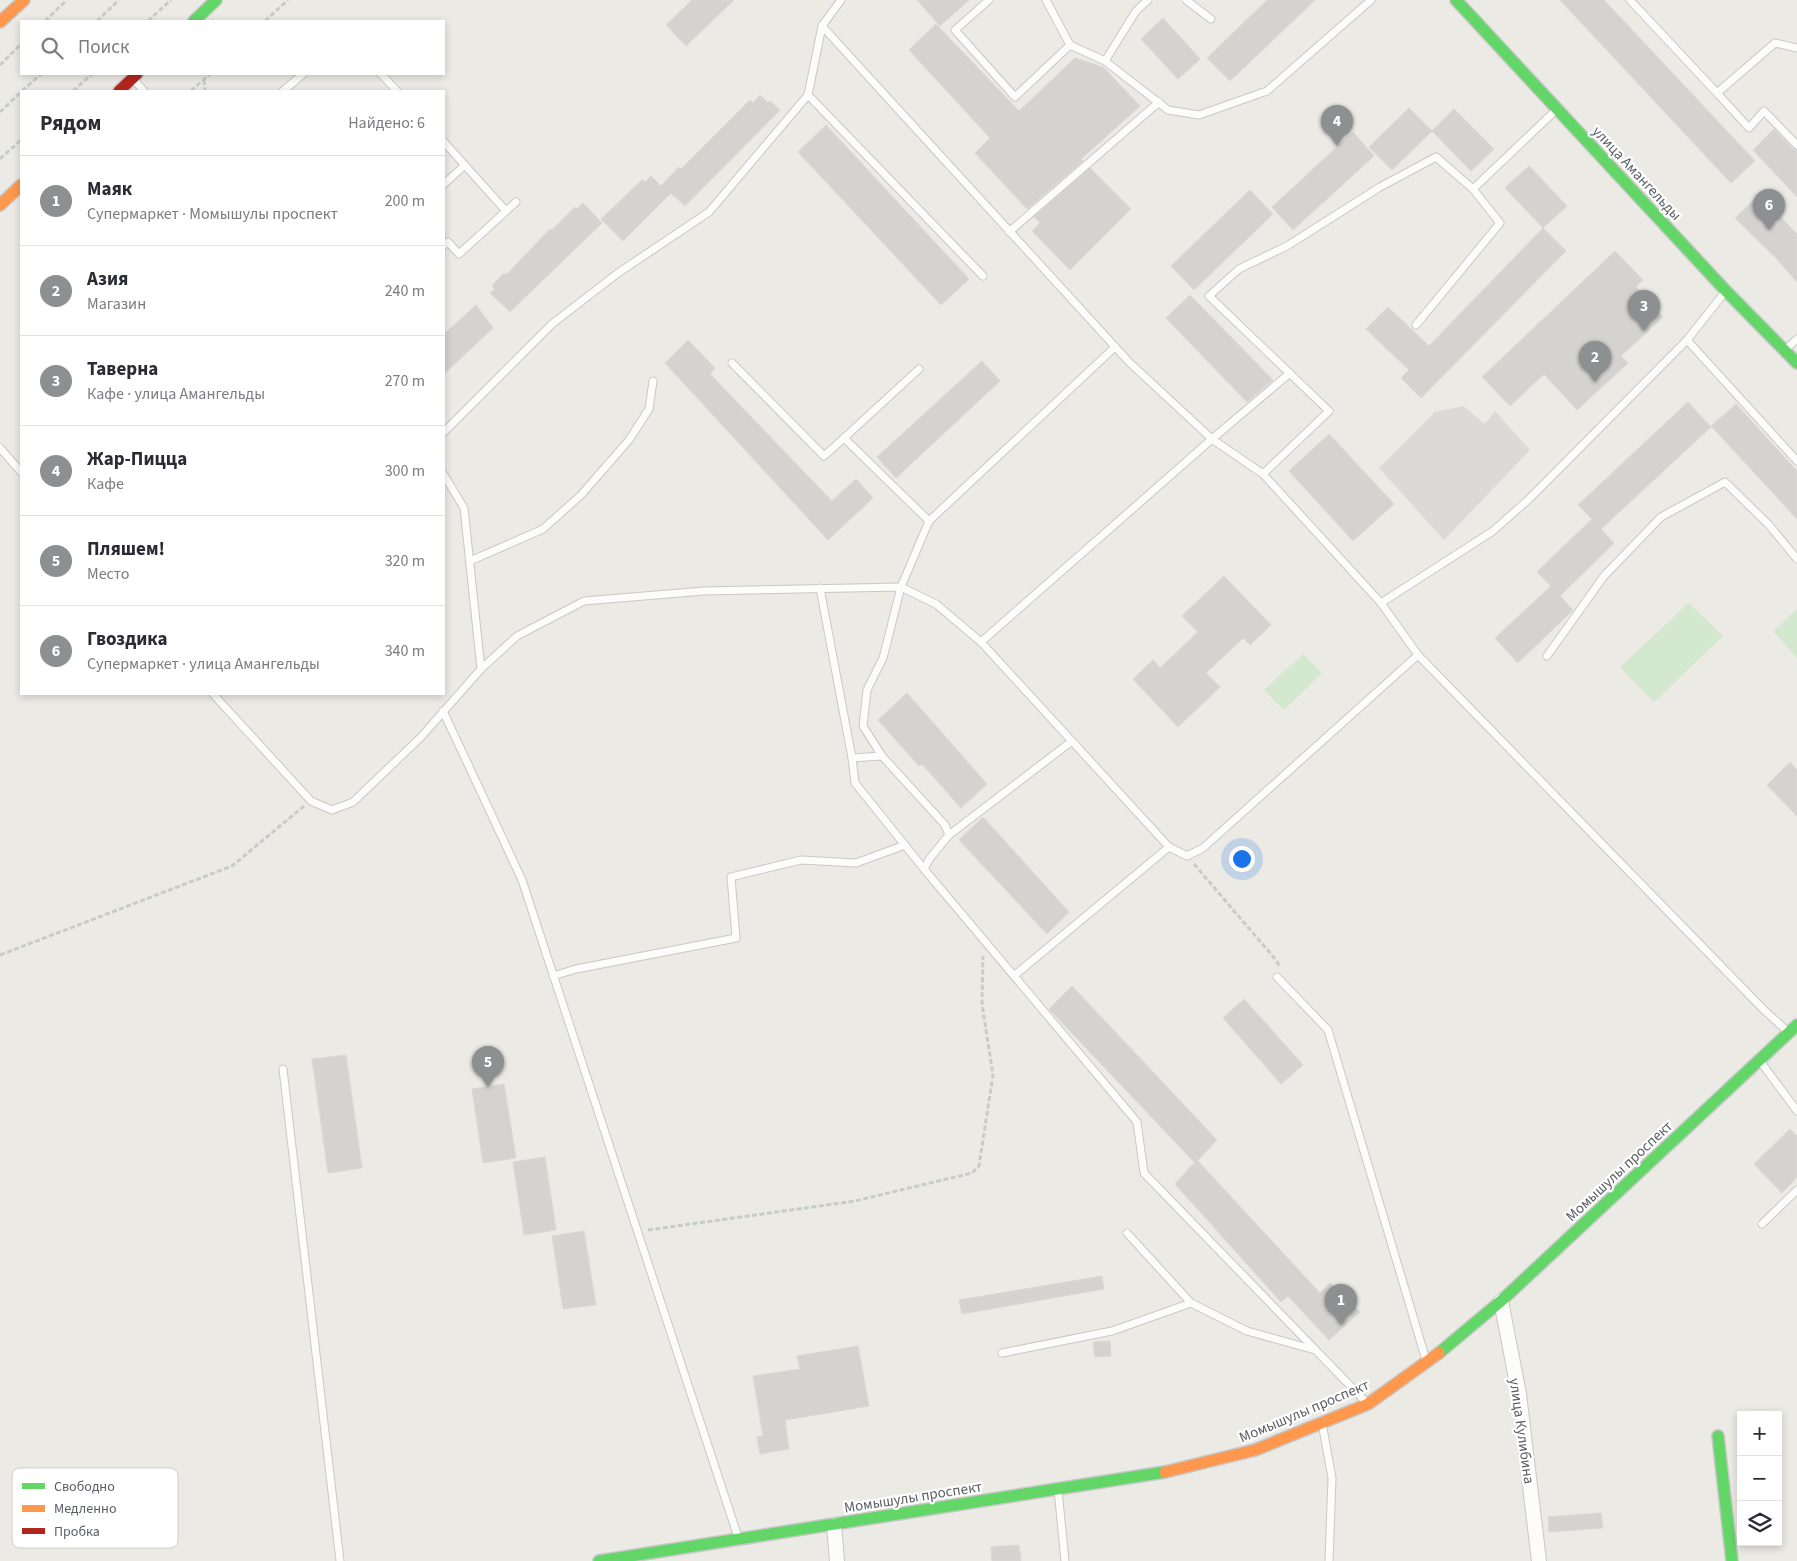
<!DOCTYPE html>
<html lang="ru">
<meta charset="utf-8">
<style>
:root{--surface:#fff;--page:#f7f7f7;--text:#2b2b33;--muted:#7c7c81;--line:#e1e1e2;--accent:#8d9091}
body{margin:0;font-family:"Source Sans 3",sans-serif;background:var(--page);color:var(--text)}
.controls{position:absolute;right:15px;bottom:15px;display:grid;overflow:hidden;border-radius:0px;box-shadow:0 2px 8px #0003}
.controls button{width:45px;height:45px;display:grid;place-items:center;padding:0;border:0;border-bottom:1px solid var(--line);background:var(--surface);color:var(--text);font:25px sans-serif}
.you{position:absolute;left:1241px;top:858px;width:18px;height:18px;margin:-12px;border:4px solid #fff;border-radius:50%;background:#1a73e8;box-shadow:0 0 0 8px #1a73e833}
.badge{display:grid;place-items:center;width:32px;height:32px;border-radius:50%;background:var(--accent);color:#fff;font-size:16px;font-weight:700}
.pin{position:absolute;translate:-50% -41px;filter:drop-shadow(0 1px 2px #0008)}
.pin::after{content:'';position:absolute;top:26px;width:18px;height:15px;background:inherit;clip-path:polygon(0 0,100% 0,50% 100%)}
.list{margin:0;padding:0;list-style:none}
h2{display:flex;justify-content:space-between;align-items:center;height:65px;margin:0;padding:0 20px;font-size:21px}
h2 small{font-size:16px;font-weight:400;color:var(--muted)}
.list li{display:grid;grid-template-columns:32px 1fr auto;gap:15px;align-items:center;box-sizing:border-box;height:90px;padding:0 20px;border-top:1px solid var(--line)}
.list b{display:block;font-size:19px;white-space:nowrap}
.list p{margin:0;font-size:16px;white-space:nowrap;color:var(--muted)}
.list em{font-size:16px;font-style:normal;color:var(--muted)}
.icon{flex:none;width:28px;height:28px;fill:none;stroke:currentColor;stroke-width:2;stroke-linecap:round;stroke-linejoin:round}
.map{position:relative;flex:none;width:1797px;height:1561px;overflow:hidden}
.search{position:absolute;background:var(--surface);box-shadow:0 2px 8px #0003;left:20px;top:20px;width:425px;height:55px;display:flex;align-items:center;gap:12px;box-sizing:border-box;padding:0 18px;border-radius:0px;color:var(--muted);font-size:19px}
.panel{position:absolute;background:var(--surface);box-shadow:0 2px 8px #0003;left:20px;top:90px;width:425px;height:605px;border-radius:0px}
.map>svg:first-child{display:block}
.industrial{fill:#dcdad6}
.green{fill:#d3e8cf}
.building{fill:#d4d3d0;stroke:#dad8d4}
.lines{fill:none;stroke-linecap:round;stroke-linejoin:round}
.lane-casing{stroke:#c8c8c7;stroke-width:9}
.street-casing{stroke:#c8c8c7;stroke-width:16}
.fast-casing{stroke:#c7c7c7;stroke-width:14}
.slow-casing{stroke:#c7c7c7;stroke-width:14}
.jam-casing{stroke:#c7c7c7;stroke-width:14}
.path{stroke:#c7ccc9;stroke-width:3;stroke-dasharray:5 2.5;stroke-linecap:butt}
.lane{stroke:#fcfcfb;stroke-width:7}
.street{stroke:#fcfcfb;stroke-width:14}
.fast{stroke:#63d668;stroke-width:11}
.slow{stroke:#ff974d;stroke-width:11}
.jam{stroke:#b3261e;stroke-width:11}
.labels{text-anchor:middle;stroke-width:4.5;stroke-linejoin:round;paint-order:stroke}
.street-label{font-size:15px;fill:#5a5f64;stroke:#fff}
.key{fill:#fff;stroke:#cecfd0;stroke-width:1}
.key-label{font-size:14px;fill:#5a5f64}
</style>
<div class="map">
<svg width="1797" height="1561" viewBox="0 0 1797 1561">
<rect width="100%" height="100%" fill="#ebeae5"/>
<path class="industrial" d="M1463,406L1485,424L1495,411L1530,450L1444,540L1379,468L1435,412Z"/>
<g class="green">
<path d="M1689,603L1723,636L1654,702L1620,667Z"/>
<path d="M1797,609V658L1773,631Z"/>
<path d="M1303,654L1322,673L1284,710L1264,690Z"/>
</g>
<g class="building">
<path d="M692,0H734L686,46L666,25Z"/>
<path d="M917,0H969L940,26Z"/>
<path d="M1267,0H1315L1230,81L1207,58Z"/>
<path d="M1560,0H1604L1755,161L1731,183Z"/>
<path d="M1163,18L1200,59L1178,79L1141,39Z"/>
<path d="M936,24L1019,111L1075,58L1103,67L1140,106L1081,159L1083,161L1027,209L975,153L990,138L909,50Z"/>
<path d="M760,95L768,103L770,101L780,110L685,206L671,193L623,241L601,219L642,180L645,182L651,176L661,186L679,167L681,169L750,100L753,103Z"/>
<path d="M1409,108L1432,131L1392,170L1369,147Z"/>
<path d="M1454,109L1494,149L1471,171L1432,131Z"/>
<path d="M826,125L969,279L941,305L798,152Z"/>
<path d="M1774,129L1793,149L1797,150V197L1753,150Z"/>
<path d="M1353,132L1374,156L1293,230L1272,207Z"/>
<path d="M1529,166L1567,206L1543,228L1505,188Z"/>
<path d="M1090,168L1131,209L1070,270L1032,231L1040,223L1034,217Z"/>
<path d="M1250,190L1273,214L1194,290L1171,266Z"/>
<path d="M1759,195L1797,234V282L1777,259L1735,218Z"/>
<path d="M583,203L602,223L510,312L490,293L495,289L492,286L504,273L506,275L550,229L552,230L575,207L577,209Z"/>
<path d="M1543,228L1566,251L1421,398L1401,378L1409,370L1366,329L1388,307L1429,346Z"/>
<path d="M1615,251L1643,280L1636,287L1663,317L1621,356L1628,363L1577,410L1544,374L1510,406L1482,377Z"/>
<path d="M1190,295L1273,380L1247,402L1166,318Z"/>
<path d="M476,305L493,328L444,374V334Z"/>
<path d="M688,340L715,368L710,374L832,501L856,479L873,498L828,540L665,363Z"/>
<path d="M982,361L1000,381L896,478L877,457Z"/>
<path d="M1688,402L1711,427L1601,529L1614,543L1560,596L1573,610L1518,663L1495,638L1551,586L1537,572L1592,519L1578,505Z"/>
<path d="M1736,404L1797,471V519L1711,426Z"/>
<path d="M1329,434L1394,504L1353,541L1289,471Z"/>
<path d="M1224,576L1271,625L1250,645L1243,638L1206,673L1220,687L1178,727L1133,679L1153,660L1160,668L1198,632L1182,616Z"/>
<path d="M907,693L987,784L961,808L922,764L919,766L878,720Z"/>
<path d="M1790,762L1797,770V816L1767,785Z"/>
<path d="M983,817L1069,912L1047,934L959,840Z"/>
<path d="M1072,986L1217,1140L1195,1163L1049,1009Z"/>
<path d="M1244,999L1303,1065L1281,1084L1223,1018Z"/>
<path d="M346,1055L362,1168L328,1173L312,1059Z"/>
<path d="M504,1084L516,1158L483,1163L472,1089Z"/>
<path d="M1790,1129L1797,1136V1177L1782,1193L1754,1164Z"/>
<path d="M545,1157L556,1230L524,1235L513,1162Z"/>
<path d="M1197,1160L1320,1293L1330,1283L1360,1312L1329,1340L1288,1296L1281,1302L1175,1184Z"/>
<path d="M584,1231L596,1305L563,1309L552,1236Z"/>
<path d="M1102,1276L1104,1289L962,1314L959,1300Z"/>
<path d="M1110,1341L1111,1356L1095,1357L1093,1342Z"/>
<path d="M858,1346L869,1406L785,1420L789,1449L760,1454L757,1437L763,1436L753,1376L800,1369L797,1356Z"/>
<path d="M1601,1513L1603,1528L1549,1532L1548,1517Z"/>
<path d="M1019,1545L1021,1561H992L991,1547Z"/>
</g>
<g class="lines">
<defs>
<g id="lane">
<path d="M841,0L822,26L1129,362L1212,439L1263,474L1381,603L1418,655"/>
<path d="M989,0L955,30L1015,97L1070,45L1046,0"/>
<path d="M1186,0L1211,19"/>
<path d="M1630,0L1717,93L1775,43L1797,48"/>
<path d="M822,26L808,95L983,276"/>
<path d="M1070,45L1105,61L1136,11L1148,0"/>
<path d="M1105,61L1168,110L1199,115L1267,91L1371,0"/>
<path d="M381,74L397,91"/>
<path d="M134,80L144,91"/>
<path d="M283,91L303,74"/>
<path d="M1717,93L1749,128L1764,111L1797,145"/>
<path d="M444,142L506,211"/>
<path d="M444,184L465,165"/>
<path d="M1009,232L1159,102"/>
<path d="M444,245L448,242L459,254L516,202"/>
<path d="M1416,325L1500,223L1473,189"/>
<path d="M1687,340L1797,461"/>
<path d="M1786,349L1797,339"/>
<path d="M732,363L824,456L844,438"/>
<path d="M919,369L844,438L929,521L1115,347"/>
<path d="M444,432L552,324L618,273L709,212L808,95"/>
<path d="M0,448L21,472"/>
<path d="M1263,474L1329,411L1209,296L1239,269L1287,246L1380,187L1436,157L1473,189L1555,111"/>
<path d="M444,475L464,508L481,669"/>
<path d="M470,561L543,529L581,495L629,440L649,409L653,381"/>
<path d="M820,588L852,758L882,756L945,825L949,835L930,858L924,869L1137,1122L1144,1173L1366,1402"/>
<path d="M1381,603L1493,531L1529,499L1687,340L1725,292"/>
<path d="M981,642L1212,439L1290,373"/>
<path d="M1547,656L1604,576L1661,517L1725,482L1769,525L1797,559"/>
<path d="M213,694L311,801L332,810L353,802L421,737L481,669L517,636L584,601L704,591L901,587L936,604L981,642L1169,847L1187,856L1203,848L1418,655L1763,1009L1787,1031"/>
<path d="M443,711L522,880L738,1537"/>
<path d="M882,756L863,726L867,690L883,658L901,587L929,521"/>
<path d="M852,758L855,783L924,869"/>
<path d="M949,835L1072,741"/>
<path d="M1015,975L1169,847"/>
<path d="M553,976L576,969L736,938L731,877L801,860L856,863L905,845"/>
<path d="M1277,977L1328,1030L1426,1360"/>
<path d="M1760,1061L1797,1111"/>
<path d="M283,1069L340,1561"/>
<path d="M1762,1224L1797,1190"/>
<path d="M1127,1233L1191,1303"/>
<path d="M1002,1353L1112,1331L1191,1303L1247,1331L1315,1350"/>
<path d="M1322,1423L1332,1478L1329,1561"/>
<path d="M1058,1490L1065,1561"/>
</g>
<g id="street">
<path d="M1501,1301L1519,1394L1539,1561"/>
<path d="M834,1525L837,1561"/>
</g>
<g id="fast">
<path d="M1456,0L1726,291L1797,363"/>
<path d="M194,21L216,0"/>
<path d="M1439,1353L1501,1301L1797,1025"/>
<path d="M1718,1436L1732,1561"/>
<path d="M599,1561L1165,1472"/>
</g>
<g id="slow">
<path d="M0,22L24,0"/>
<path d="M0,205L21,185"/>
<path d="M1165,1472L1255,1450L1368,1404L1439,1353"/>
</g>
<path id="jam" d="M119,91L137,74"/>
</defs>
<use href="#lane" class="lane-casing"/>
<use href="#street" class="street-casing"/>
<use href="#fast" class="fast-casing"/>
<use href="#slow" class="slow-casing"/>
<use href="#jam" class="jam-casing"/>
<g class="path">
<path d="M45,21L67,0"/>
<path d="M97,21L119,0"/>
<path d="M148,21L171,0"/>
<path d="M265,21L288,0"/>
<path d="M0,65L21,44"/>
<path d="M204,80L205,91"/>
<path d="M22,91L41,74"/>
<path d="M73,91L92,74"/>
<path d="M191,91L210,74"/>
<path d="M0,112L21,92"/>
<path d="M0,159L21,140"/>
<path d="M1194,864L1276,960L1280,967"/>
<path d="M0,955L232,866L304,806"/>
<path d="M648,1230L855,1201L972,1173L979,1166L993,1075L982,1004L983,956"/>
</g>
<use href="#lane" class="lane"/>
<use href="#street" class="street"/>
<use href="#fast" class="fast"/>
<use href="#slow" class="slow"/>
<use href="#jam" class="jam"/>
</g>
<g class="labels">
<g class="street-label">
<text transform="translate(1637 173) rotate(47)" y="5">улица Амангельды</text>
<text transform="translate(1619 1171) rotate(-43)" y="5">Момышулы проспект</text>
<text transform="translate(1304 1411) rotate(-23)" y="5">Момышулы проспект</text>
<text transform="translate(1522 1431) rotate(82)" y="5">улица Кулибина</text>
<text transform="translate(913 1497) rotate(-9)" y="5">Момышулы проспект</text>
</g>
</g>
<rect x="12" y="1468" width="166" height="80" rx="8" class="key"/>
<rect x="22" y="1483" width="23" height="6" fill="#63d668"/>
<rect x="22" y="1505" width="23" height="7" fill="#ff974d"/>
<rect x="22" y="1528" width="23" height="6" fill="#b3261e"/>
<g class="key-label">
<text x="54" y="1491">Свободно</text>
<text x="54" y="1513">Медленно</text>
<text x="54" y="1536">Пробка</text>
</g>
</svg>
<div class="controls">
<button>+</button>
<button>−</button>
<button><svg class="icon" aria-label="layers" viewBox="0 0 24 24"><path d="M12 4l9 5-9 5-9-5zM3 14l9 5 9-5"/></svg></button>
</div>
<div class="you"></div>
<div class="pin badge" style="left:1341px;top:1325px">1</div>
<div class="pin badge" style="left:1595px;top:382px">2</div>
<div class="pin badge" style="left:1644px;top:331px">3</div>
<div class="pin badge" style="left:1337px;top:146px">4</div>
<div class="pin badge" style="left:488px;top:1087px">5</div>
<div class="pin badge" style="left:1769px;top:230px">6</div>
<div class="search"><svg class="icon" aria-label="search" viewBox="0 0 24 24"><circle cx="10" cy="10" r="6"/><path d="M15 15l6 6"/></svg>Поиск</div>
<section class="panel">
<h2>Рядом<small>Найдено: 6</small></h2>
<ul class="list">
<li><span class="badge">1</span><div><b>Маяк</b><p>Супермаркет · Момышулы проспект</p></div><em>200 m</em></li>
<li><span class="badge">2</span><div><b>Азия</b><p>Магазин</p></div><em>240 m</em></li>
<li><span class="badge">3</span><div><b>Таверна</b><p>Кафе · улица Амангельды</p></div><em>270 m</em></li>
<li><span class="badge">4</span><div><b>Жар-Пицца</b><p>Кафе</p></div><em>300 m</em></li>
<li><span class="badge">5</span><div><b>Пляшем!</b><p>Место</p></div><em>320 m</em></li>
<li><span class="badge">6</span><div><b>Гвоздика</b><p>Супермаркет · улица Амангельды</p></div><em>340 m</em></li>
</ul>
</section>
</div>
